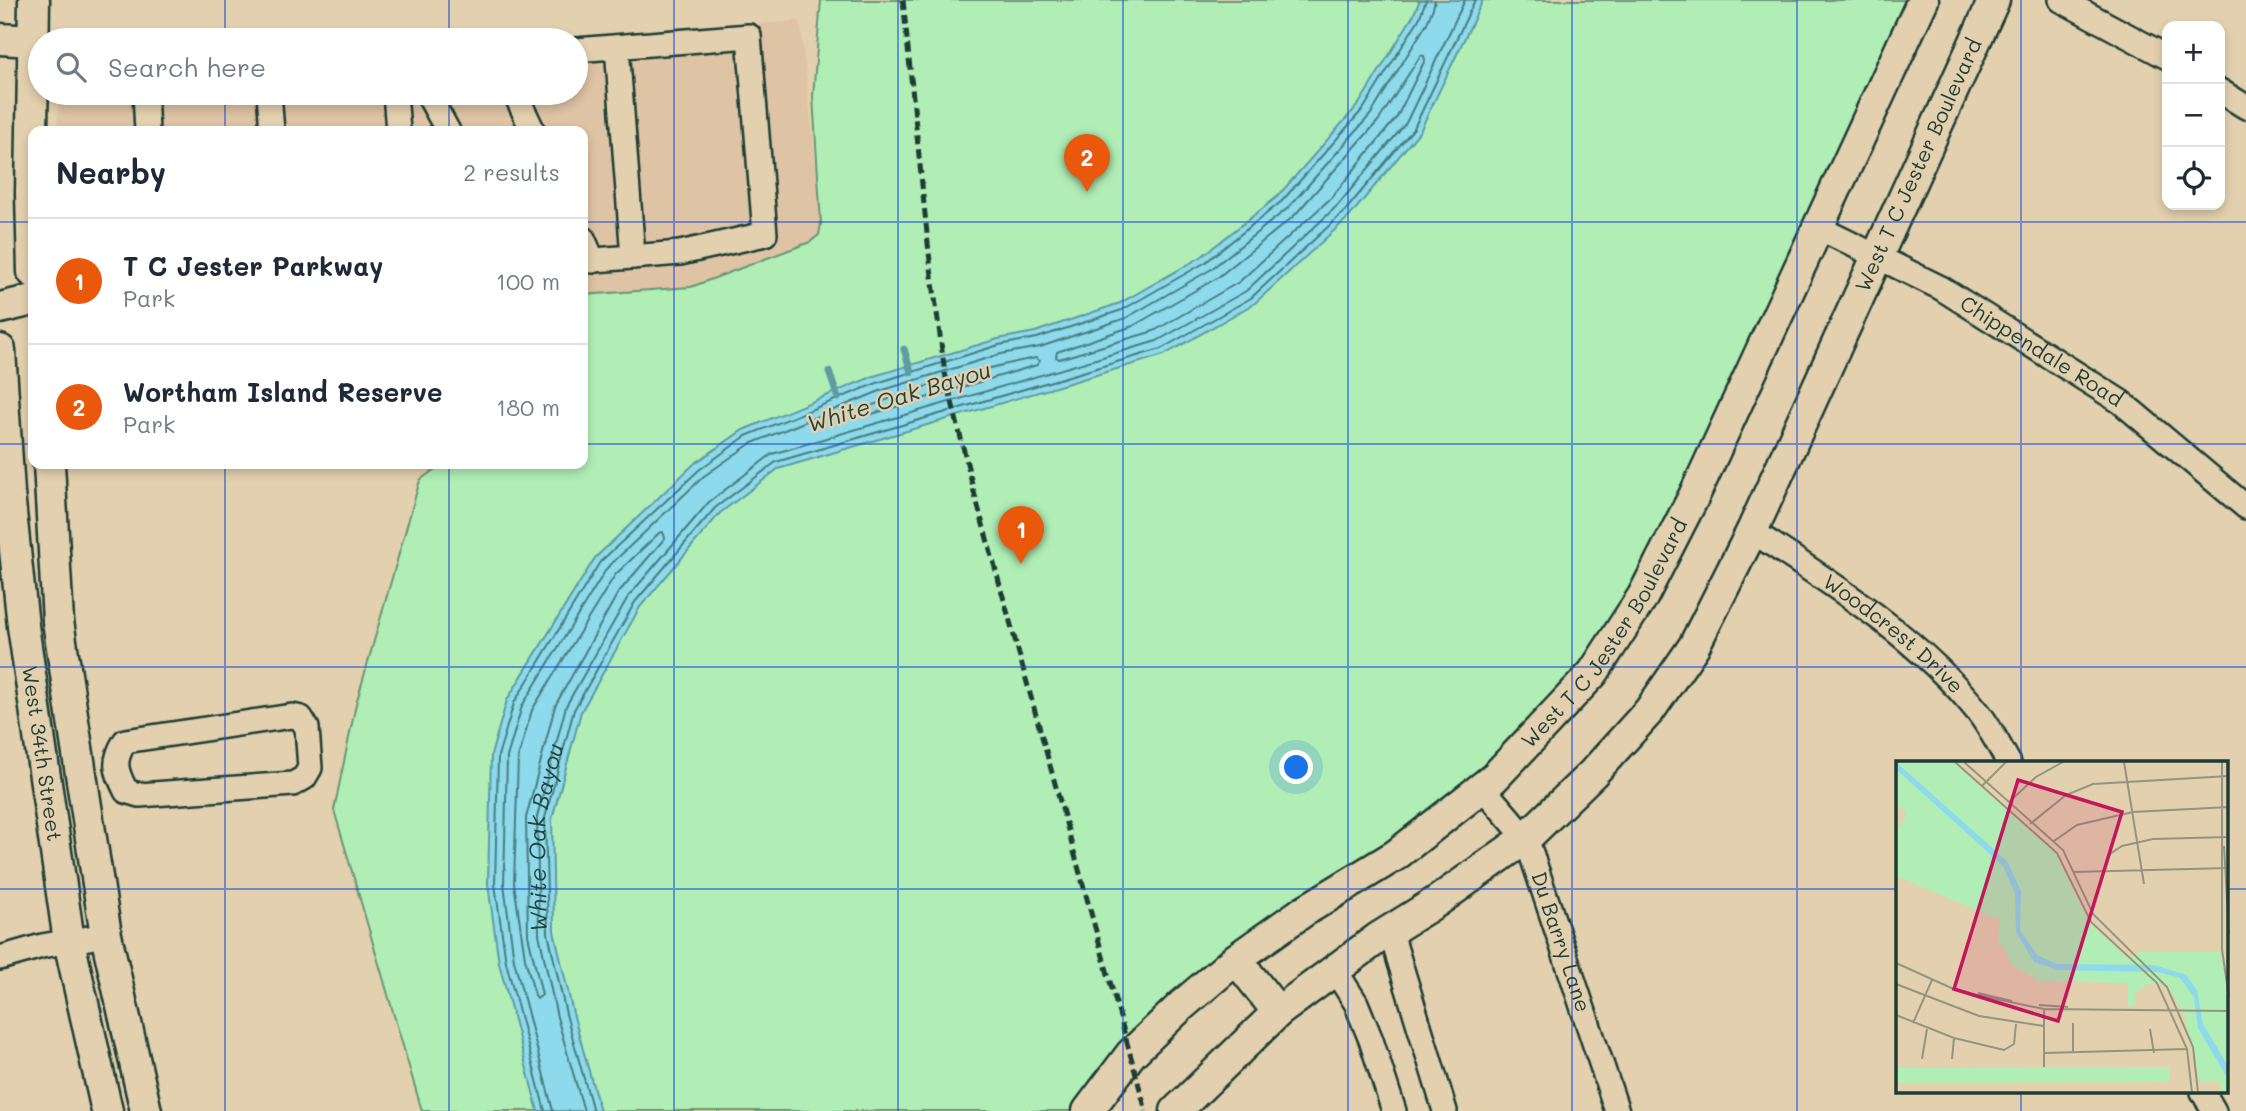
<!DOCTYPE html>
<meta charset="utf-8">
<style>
:root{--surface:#fff;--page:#f2f2f3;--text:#1f2937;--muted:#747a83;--line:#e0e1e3;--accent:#ea580c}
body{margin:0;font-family:Mali,sans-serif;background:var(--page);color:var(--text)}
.controls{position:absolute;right:21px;top:21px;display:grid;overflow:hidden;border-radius:14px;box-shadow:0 4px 10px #0003}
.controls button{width:63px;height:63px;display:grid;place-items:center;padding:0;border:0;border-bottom:2px solid var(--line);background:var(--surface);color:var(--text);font:35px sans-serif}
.you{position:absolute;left:1297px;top:768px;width:24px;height:24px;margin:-18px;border:5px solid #fff;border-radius:50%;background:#1a73e8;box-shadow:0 0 0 10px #1a73e833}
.badge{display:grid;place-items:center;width:46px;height:46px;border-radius:50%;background:var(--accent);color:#fff;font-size:23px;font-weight:700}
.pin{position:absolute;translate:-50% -58px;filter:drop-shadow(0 2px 4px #0008)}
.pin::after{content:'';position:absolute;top:37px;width:24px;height:21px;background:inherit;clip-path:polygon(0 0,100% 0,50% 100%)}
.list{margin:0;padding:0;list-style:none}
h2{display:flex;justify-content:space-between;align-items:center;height:91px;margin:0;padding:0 28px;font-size:30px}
h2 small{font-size:23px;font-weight:400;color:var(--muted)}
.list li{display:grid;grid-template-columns:46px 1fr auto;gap:21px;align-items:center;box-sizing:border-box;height:126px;padding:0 28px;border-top:2px solid var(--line)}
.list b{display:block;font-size:26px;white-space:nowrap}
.list p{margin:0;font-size:23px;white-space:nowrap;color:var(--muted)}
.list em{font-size:23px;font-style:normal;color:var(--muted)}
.icon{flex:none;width:38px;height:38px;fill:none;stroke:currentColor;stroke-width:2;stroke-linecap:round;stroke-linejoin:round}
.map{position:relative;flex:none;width:2246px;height:1111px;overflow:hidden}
.search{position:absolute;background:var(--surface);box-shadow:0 4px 10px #0003;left:28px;top:28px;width:560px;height:77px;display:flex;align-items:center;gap:18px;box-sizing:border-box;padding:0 24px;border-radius:38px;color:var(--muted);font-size:26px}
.panel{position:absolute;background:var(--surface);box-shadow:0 4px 10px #0003;left:28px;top:126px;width:560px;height:343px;border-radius:14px}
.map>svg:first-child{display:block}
.built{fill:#dec3a4}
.green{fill:#b0eeb5;stroke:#689674;stroke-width:2}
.water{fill:#8cdaeb;stroke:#609ba2;stroke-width:2}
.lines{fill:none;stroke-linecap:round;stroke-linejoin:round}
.shore{stroke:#4b7c7d;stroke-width:2}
.stream{stroke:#609ba2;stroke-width:7}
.minor-casing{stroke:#1f3d34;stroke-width:28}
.major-casing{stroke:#1f3d34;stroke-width:35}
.minor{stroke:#e3d0ae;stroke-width:23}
.major{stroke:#e3d0ae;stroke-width:30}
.rail{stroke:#1f3d34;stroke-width:5;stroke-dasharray:10 5;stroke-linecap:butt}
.grid{fill:none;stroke:#1d4ed8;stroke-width:2;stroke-opacity:0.55}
.labels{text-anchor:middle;stroke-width:5;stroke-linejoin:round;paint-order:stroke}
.street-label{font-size:21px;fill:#1f3d34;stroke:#e3d0ae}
.water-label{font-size:23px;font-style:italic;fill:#24453d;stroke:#e3d0ae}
.inset-road{fill:none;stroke:#95957d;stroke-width:2}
.view{fill:#c2185b;fill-opacity:0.15;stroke:#c2185b;stroke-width:3.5}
.inset-edge{fill:none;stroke:#1f3d34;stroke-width:3.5}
</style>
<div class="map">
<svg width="2246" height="1111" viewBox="0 0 2246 1111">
<rect width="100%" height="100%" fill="#e3d0ae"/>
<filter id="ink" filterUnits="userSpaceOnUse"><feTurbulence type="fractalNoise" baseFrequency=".0143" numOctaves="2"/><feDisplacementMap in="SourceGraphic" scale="14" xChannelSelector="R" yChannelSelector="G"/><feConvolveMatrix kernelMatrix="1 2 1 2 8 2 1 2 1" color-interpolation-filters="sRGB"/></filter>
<g filter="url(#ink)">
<path class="built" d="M800,21L816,166L821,224L819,235L810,242L691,287L583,295V131H58V93H576V40H537Z"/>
<path class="green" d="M821,0H1909L1657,546L1636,582L1590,651L1564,684L1476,776L1408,829L1373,853L1298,897L1229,949L1102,1071L1070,1111H422L334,810L356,704L420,480L442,464H583V295L691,287L810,242L819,235L821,224L813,96Z"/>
<path class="water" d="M1420,0H1483L1420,131L1350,216L1255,303L1164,355L778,469L720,513L640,607L581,712L552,819L554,931L573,1013L600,1111H538L499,963L488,884L491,755L507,700L595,558L694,464L743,430L874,376L998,339L1035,332L1120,303L1201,257L1277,197L1359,104L1413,16Z"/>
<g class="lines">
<g class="shore">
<path d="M1421,55L1424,56L1425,60L1397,117L1331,198L1239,282L1154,331L1059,359L1056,357L1057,352L1133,326L1217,278L1293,217L1379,120Z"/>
<path d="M1036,358L1040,361L1037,365L865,416L861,413L863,409C915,388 981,368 1036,358Z"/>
<path d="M663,532L665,538L618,593L555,706L526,818L528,935L542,995L537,999L535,996L525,958L514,883L518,758L532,710L615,575L659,533Z"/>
<path d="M545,1111L506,962L495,884L498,756L514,703L600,562L699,470L746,436L877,383L999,345L1037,338L1122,310L1206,262L1282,201L1364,108L1419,19L1426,0"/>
<path d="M553,1111L514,960L504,884L507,757L522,706L607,568L704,476L750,444L880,391L1001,354L1040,347L1126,318L1210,270L1288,208L1371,114L1427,23L1433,8L1435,0"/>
<path id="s1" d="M584,1111L557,1017L539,934L537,817L566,706L628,597L709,502L772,454L1157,341L1246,291L1338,205L1406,123L1465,0"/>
<path d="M593,1111L566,1014L548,933L545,818L574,710L635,602L715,508L776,462L1161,349L1251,298L1345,211L1414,128L1475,0"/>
</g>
<g class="stream">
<path d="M904,349L911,372"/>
<path d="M829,372L838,398"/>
</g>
<defs>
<g id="minor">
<path d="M2061,0L2167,57"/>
<path d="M617,47L633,257"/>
<path d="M576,50L749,36L765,234L680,253L583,261"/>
<path d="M2220,91L2246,107"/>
<path d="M145,93L147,131"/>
<path d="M269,93L272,131"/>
<path d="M395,93L398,131"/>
<path d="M427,93L448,131"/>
<path d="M515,93L533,131"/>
<path id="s2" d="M1817,227L1941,288L2121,402L2246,507"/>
<path d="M583,238L593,261"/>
<path id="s3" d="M1752,531C1832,584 1917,636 1978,712C1990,727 1999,746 2009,763"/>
<path d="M292,716L301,718L307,728L310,768L304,778L293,784L139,795L126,791C116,771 112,762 125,741Z"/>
<path id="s4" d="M1482,787L1526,838L1617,1111"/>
<path d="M1390,930L1445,1111"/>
<path d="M0,958L42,946L106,935"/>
<path d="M1335,970L1356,1003L1371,1040L1394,1111"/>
<path d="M2203,1092L2214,1111"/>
</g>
<g id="major">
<path d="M0,39L32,41"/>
<path d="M33,272L31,194L34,0"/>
<path d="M0,308L33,300"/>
<path id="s5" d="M0,350L9,493L23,626L69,941L107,1111"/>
<path d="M49,464L58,621L81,774L106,935L146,1111"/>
<path d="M1236,959L1278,1012"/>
<path id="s6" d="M1088,1111L1131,1054L1181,1006L1236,959L1304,911L1396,855L1494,778L1593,673L1643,596L1694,496L1923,0"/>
<path id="s7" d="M1176,1111L1278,1012L1378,938L1436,902L1526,838L1593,773L1650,710L1694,646L1752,531L1994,0"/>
</g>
</defs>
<use href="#minor" class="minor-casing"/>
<use href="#major" class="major-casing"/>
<use href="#minor" class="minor"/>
<use href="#major" class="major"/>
<path class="rail" d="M903,0L929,253L945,373L974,492L1146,1111"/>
</g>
</g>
<path class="grid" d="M225,0V40M449,0V40M674,0V1111M898,0V1111M1123,0V1111M1348,0V1111M1572,0V1111M1797,0V1111M2021,0V763M225,93V131M449,93V131M0,222H33M583,222H2246M0,444H33M583,444H2246M225,464V1111M449,464V1111M0,667H2246M0,889H1898M2227,889H2246M2021,1092V1111"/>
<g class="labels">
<g class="street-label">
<text dy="7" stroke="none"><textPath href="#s7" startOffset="1232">West T C Jester Boulevard</textPath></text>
<text dy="7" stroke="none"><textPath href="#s2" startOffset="257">Chippendale Road</textPath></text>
<text dy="7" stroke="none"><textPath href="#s6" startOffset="712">West T C Jester Boulevard</textPath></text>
<text dy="7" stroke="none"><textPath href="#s3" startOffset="175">Woodcrest Drive</textPath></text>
<text dy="7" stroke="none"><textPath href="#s5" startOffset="406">West 34th Street</textPath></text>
<text dy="7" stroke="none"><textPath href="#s4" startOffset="177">Du Barry Lane</textPath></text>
</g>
<g class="water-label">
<text transform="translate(899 397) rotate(-17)" y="8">White Oak Bayou</text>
<text dy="8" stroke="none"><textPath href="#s1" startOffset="280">White Oak Bayou</textPath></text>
</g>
</g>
<g transform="translate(1896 761)">
<rect width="332" height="332" fill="#e3d0ae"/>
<path d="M0,1H57L159,92L192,160L232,198L244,191H325L333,241L332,332H326L323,321H304L287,251L270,223L253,222L239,232V244H232V222L143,220L115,203L109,186L102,184L104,159L0,115V74L10,53L0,42ZM273,306V321L0,322V307Z" fill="#b0eeb5"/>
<path d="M0,1L111,100L125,130L124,169L141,194L161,203L258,204L290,214L301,229L307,263L332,305V318L302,267L298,236L284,217L262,211L162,209L138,201L120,171L119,132L107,105L0,8Z" fill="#8cdaeb"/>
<path class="inset-road" d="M59,1L161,92L195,161L261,222L291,288L296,332M68,1L167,89L197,153L271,226L297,286L302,332M228,1L248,123M326,1V189L333,236M86,25L110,1M113,41L140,16L167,1M134,63L170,34L197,23L333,15M158,80L181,64L237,51L333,46M328,85L333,173M209,108L214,93L226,85L257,78L333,76M177,111L333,107M0,202L62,230L148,248L333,250M0,223L83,255L148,265M82,232L116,240M143,244L172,246M148,249V306M0,254L58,277L108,289L118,283L120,263M17,262L36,219M177,262V292M254,268L258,292M148,292L291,288M26,298L31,268M56,298L58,277"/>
<path class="view" d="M122,19L226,51L162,260L58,228Z"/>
<rect width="332" height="332" class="inset-edge"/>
</g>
</svg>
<div class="controls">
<button>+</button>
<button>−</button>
<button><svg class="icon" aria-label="locate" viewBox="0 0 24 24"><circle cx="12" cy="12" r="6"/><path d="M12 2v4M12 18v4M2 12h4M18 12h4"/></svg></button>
</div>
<div class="you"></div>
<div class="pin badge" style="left:1021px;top:564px">1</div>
<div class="pin badge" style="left:1087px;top:192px">2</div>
<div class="search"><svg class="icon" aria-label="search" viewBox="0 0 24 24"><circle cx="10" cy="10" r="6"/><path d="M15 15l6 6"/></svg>Search here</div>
<section class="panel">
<h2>Nearby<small>2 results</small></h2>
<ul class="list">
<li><span class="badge">1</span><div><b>T C Jester Parkway</b><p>Park</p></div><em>100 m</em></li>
<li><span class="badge">2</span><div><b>Wortham Island Reserve</b><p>Park</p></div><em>180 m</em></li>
</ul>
</section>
</div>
